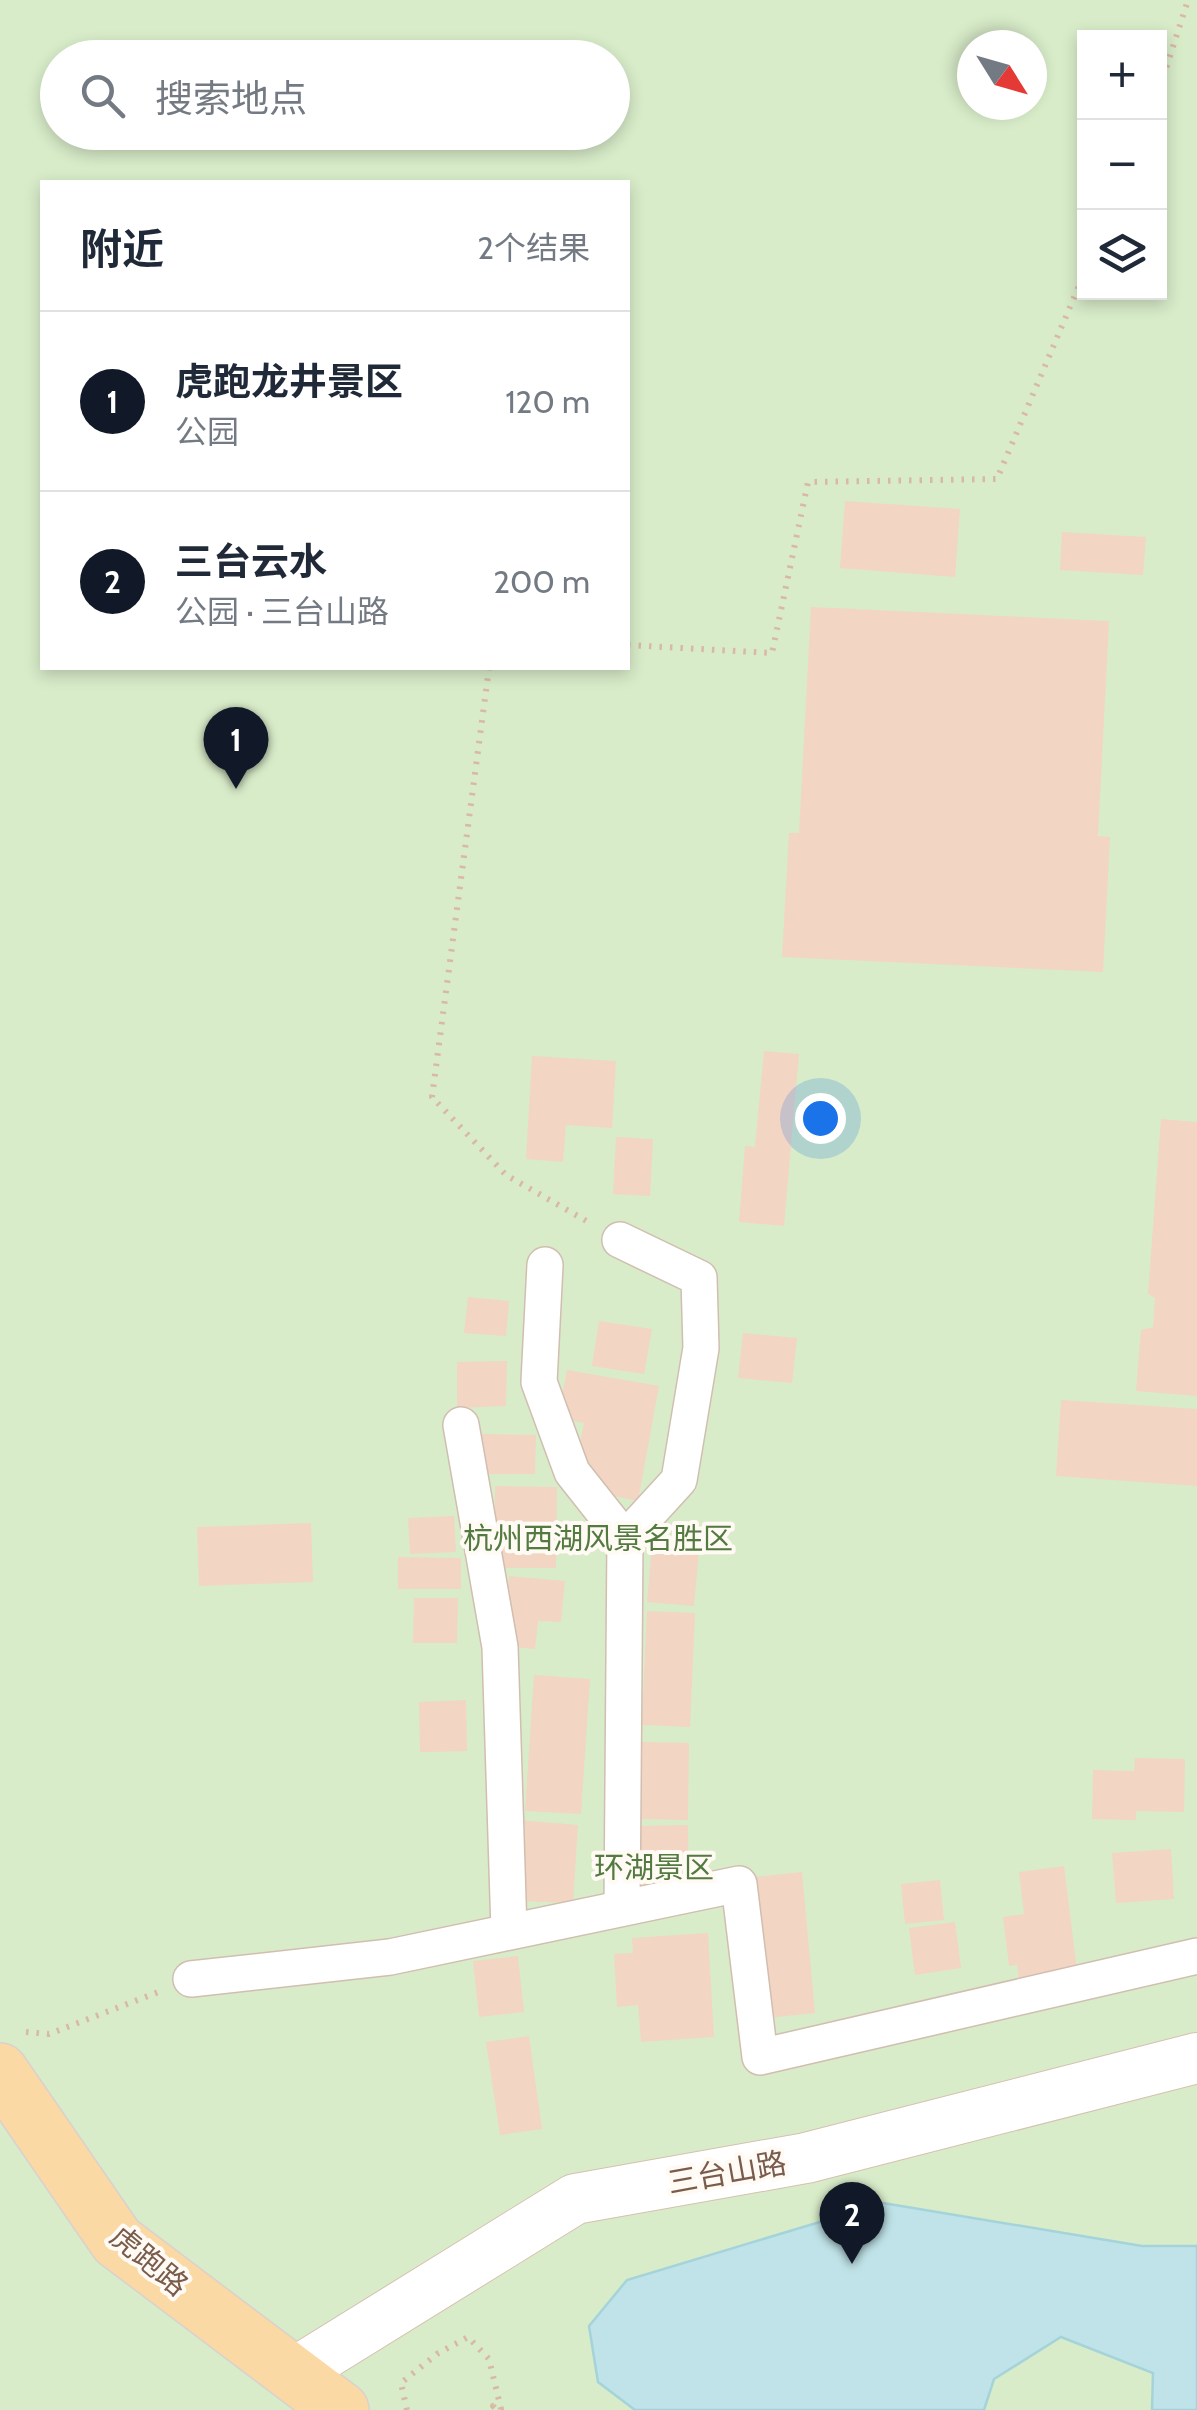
<!DOCTYPE html>
<html lang="zh">
<meta charset="utf-8">
<style>
:root{--surface:#fff;--page:#f6f6f7;--text:#1f2937;--muted:#747a83;--line:#e0e1e3;--accent:#111827}
body{margin:0;font-family:Cabin,"Noto Sans SC",sans-serif;background:var(--page);color:var(--text)}
.controls{position:absolute;right:30px;top:30px;display:grid;overflow:hidden;border-radius:0px;box-shadow:0 5px 15px #0003}
.controls button{width:90px;height:90px;display:grid;place-items:center;padding:0;border:0;border-bottom:2px solid var(--line);background:var(--surface);color:var(--text);font:50px sans-serif}
.compass{position:absolute;left:957px;top:30px;width:90px;height:90px;border-radius:50%;background:var(--surface);box-shadow:0 5px 15px #0003;rotate:127deg}
.you{position:absolute;left:820px;top:1118px;width:35px;height:35px;margin:-25px;border:8px solid #fff;border-radius:50%;background:#1a73e8;box-shadow:0 0 0 15px #1a73e833}
.badge{display:grid;place-items:center;width:65px;height:65px;border-radius:50%;background:var(--accent);color:#fff;font-size:32px;font-weight:700}
.pin{position:absolute;translate:-50% -82px;filter:drop-shadow(0 2px 5px #0008)}
.pin::after{content:'';position:absolute;top:52px;width:35px;height:30px;background:inherit;clip-path:polygon(0 0,100% 0,50% 100%)}
.list{margin:0;padding:0;list-style:none}
h2{display:flex;justify-content:space-between;align-items:center;height:130px;margin:0;padding:0 40px;font-size:42px}
h2 small{font-size:32px;font-weight:400;color:var(--muted)}
.list li{display:grid;grid-template-columns:65px 1fr auto;gap:30px;align-items:center;box-sizing:border-box;height:180px;padding:0 40px;border-top:2px solid var(--line)}
.list b{display:block;font-size:38px;white-space:nowrap}
.list p{margin:0;font-size:32px;white-space:nowrap;color:var(--muted)}
.list em{font-size:32px;font-style:normal;color:var(--muted)}
.icon{flex:none;width:55px;height:55px;fill:none;stroke:currentColor;stroke-width:2;stroke-linecap:round;stroke-linejoin:round}
.map{position:relative;flex:none;width:1197px;height:2410px;overflow:hidden}
.search{position:absolute;background:var(--surface);box-shadow:0 5px 15px #0003;left:40px;top:40px;width:590px;height:110px;display:flex;align-items:center;gap:25px;box-sizing:border-box;padding:0 35px;border-radius:55px;color:var(--muted);font-size:38px}
.panel{position:absolute;background:var(--surface);box-shadow:0 5px 15px #0003;left:40px;top:180px;width:590px;height:490px;border-radius:0px}
.map>svg:first-child{display:block}
.green{fill:#d8ecc9;fill-rule:evenodd}
.water{fill:#bfe3e8;stroke:#a5d3da;stroke-width:2.5}
.building{fill:#f3d5c3}
.lines{fill:none;stroke-linecap:round;stroke-linejoin:round}
.street-casing{stroke:#d1beb0;stroke-width:38}
.secondary-casing{stroke:#d6c0b0;stroke-width:52}
.primary-casing{stroke:#dad1cd;stroke-width:58}
.path{stroke:#d9b8a5;stroke-width:6;stroke-dasharray:2.5 8;stroke-linecap:butt}
.street{stroke:#fff;stroke-width:35}
.secondary{stroke:#fff;stroke-width:50}
.primary{stroke:#fbd9a5;stroke-width:55}
.labels{text-anchor:middle;stroke-width:8;stroke-linejoin:round;paint-order:stroke}
.park-label{font-size:30px;fill:#537a41;stroke:#fffaf3}
.street-label{font-size:30px;fill:#7a5c4d;stroke:#fffaf3}
</style>
<div class="map">
<svg width="1197" height="2410" viewBox="0 0 1197 2410">
<rect width="100%" height="100%" fill="#fdf6ec"/>
<path class="green" d="M0,0H1197V2410H0ZM1084,38H1160V292H1084ZM972,45H1032V105H972ZM58,58H612V132H58ZM42,182H628V668H42Z"/>
<path class="water" d="M883,2203L1142,2246H1197V2410H1152L1153,2373L1061,2337L994,2379L984,2410H635L598,2382L589,2326L627,2280Z"/>
<g class="building">
<path d="M845,501L960,509L955,577L840,568Z"/>
<path d="M1062,532L1146,537L1143,575L1060,570Z"/>
<path d="M811,607L1109,621L1098,836L1110,837L1103,972L782,957L789,833H799Z"/>
<path d="M764,1051L799,1054L784,1226L739,1222L745,1146L755,1147Z"/>
<path d="M532,1056L616,1061L612,1128L566,1125L563,1162L526,1159Z"/>
<path d="M1161,1119L1197,1122V1396L1136,1391L1141,1330L1153,1327L1155,1298L1148,1294Z"/>
<path d="M616,1137L653,1139L650,1196L613,1194Z"/>
<path d="M468,1297L509,1301L506,1336L464,1333Z"/>
<path d="M599,1321L652,1329L644,1374L592,1366Z"/>
<path d="M743,1333L797,1338L792,1383L738,1378Z"/>
<path d="M507,1361L506,1406L457,1408V1362Z"/>
<path d="M567,1370L659,1386L638,1501L592,1492L595,1472L575,1468L584,1423L558,1418Z"/>
<path d="M1061,1400L1197,1409V1486L1056,1476Z"/>
<path d="M481,1434L536,1435L535,1474H480Z"/>
<path d="M495,1486L557,1487L556,1568H494Z"/>
<path d="M454,1516L456,1552L410,1554L408,1518Z"/>
<path d="M311,1523L313,1582L199,1586L197,1527Z"/>
<path d="M653,1535L700,1539L694,1606L647,1602Z"/>
<path d="M398,1557L461,1558V1589H398Z"/>
<path d="M509,1576L565,1581L561,1622L538,1621L535,1649L503,1646Z"/>
<path d="M414,1598H458L457,1643H413Z"/>
<path d="M647,1611L695,1613L690,1727L642,1725Z"/>
<path d="M534,1675L590,1679L581,1814L525,1811Z"/>
<path d="M466,1700L467,1751L420,1752L419,1702Z"/>
<path d="M641,1742L689,1743L688,1820L639,1819Z"/>
<path d="M1135,1758L1185,1759L1184,1812L1136,1811V1820L1092,1819L1093,1770L1134,1771Z"/>
<path d="M519,1820L578,1825L573,1903L517,1901Z"/>
<path d="M688,1825L689,1886L639,1887L638,1826Z"/>
<path d="M1171,1849L1174,1899L1116,1903L1112,1853Z"/>
<path d="M1064,1866L1077,1970L1019,1978L1017,1965L1009,1966L1003,1917L1024,1914L1019,1872Z"/>
<path d="M802,1872L815,2013L767,2018L754,1877Z"/>
<path d="M940,1880L944,1920L905,1924L901,1884Z"/>
<path d="M955,1922L961,1968L915,1975L909,1928Z"/>
<path d="M708,1933L714,2037L641,2042L638,2005L617,2007L614,1954L633,1953L632,1938Z"/>
<path d="M518,1956L524,2012L479,2017L473,1961Z"/>
<path d="M529,2036L542,2129L500,2135L486,2042Z"/>
</g>
<g class="lines">
<defs>
<g id="street">
<path d="M620,1240L699,1278L701,1348L679,1480L625,1539"/>
<path d="M545,1265L539,1382L572,1472L625,1539L622,1908"/>
<path d="M461,1425L500,1647L509,1931"/>
<path d="M191,1979L390,1957L739,1884L760,2057L1197,1956"/>
</g>
<path id="secondary" d="M294,2373L575,2199L806,2158L1197,2058"/>
<path id="primary" d="M0,2071L117,2241L341,2410"/>
</defs>
<use href="#street" class="street-casing"/>
<use href="#secondary" class="secondary-casing"/>
<use href="#primary" class="primary-casing"/>
<g class="path">
<path d="M1160,87L1188,0"/>
<path d="M628,645L772,653L808,482L997,479L1084,274"/>
<path d="M489,668L432,1097L506,1175L590,1223"/>
<path d="M26,2032L49,2034L161,1991"/>
<path d="M407,2410L401,2383L437,2354L468,2337L489,2359L501,2409L493,2406L497,2410"/>
</g>
<use href="#street" class="street"/>
<use href="#secondary" class="secondary"/>
<use href="#primary" class="primary"/>
</g>
<g class="labels">
<g class="park-label">
<text x="598" y="1549">杭州西湖风景名胜区</text>
<text x="654" y="1878">环湖景区</text>
</g>
<g class="street-label">
<text transform="translate(727 2173) rotate(-10)" y="10">三台山路</text>
<text transform="translate(149 2261) rotate(40)" y="10">虎跑路</text>
</g>
</g>
</svg>
<div class="controls">
<button>+</button>
<button>−</button>
<button><svg class="icon" aria-label="layers" viewBox="0 0 24 24"><path d="M12 4l9 5-9 5-9-5zM3 14l9 5 9-5"/></svg></button>
</div>
<svg class="compass" viewBox="-18 -18 36 36"><path d="M0-13l5 13h-10z" fill="#e53935"/><path d="M0 13l5-13h-10z" fill="#747a83"/></svg>
<div class="you"></div>
<div class="pin badge" style="left:236px;top:789px">1</div>
<div class="pin badge" style="left:852px;top:2264px">2</div>
<div class="search"><svg class="icon" aria-label="search" viewBox="0 0 24 24"><circle cx="10" cy="10" r="6"/><path d="M15 15l6 6"/></svg>搜索地点</div>
<section class="panel">
<h2>附近<small>2个结果</small></h2>
<ul class="list">
<li><span class="badge">1</span><div><b>虎跑龙井景区</b><p>公园</p></div><em>120 m</em></li>
<li><span class="badge">2</span><div><b>三台云水</b><p>公园 · 三台山路</p></div><em>200 m</em></li>
</ul>
</section>
</div>
